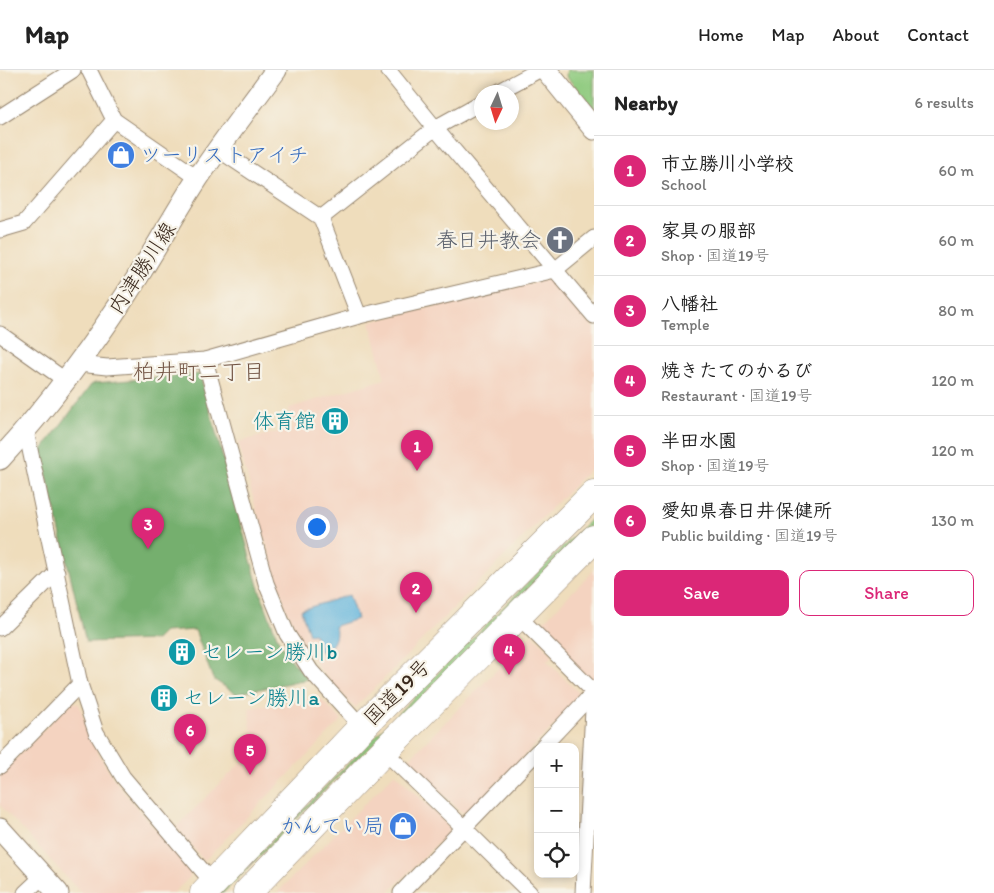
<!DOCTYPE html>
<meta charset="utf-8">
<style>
:root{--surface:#fff;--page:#f6f6f6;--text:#222;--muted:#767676;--line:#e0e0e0;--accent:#db2777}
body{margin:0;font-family:Itim,"Klee One",sans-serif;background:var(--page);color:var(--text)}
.controls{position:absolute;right:15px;bottom:15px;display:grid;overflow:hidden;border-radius:10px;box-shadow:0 2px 8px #0003}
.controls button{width:45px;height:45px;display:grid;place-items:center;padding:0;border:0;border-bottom:1px solid var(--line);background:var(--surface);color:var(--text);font:25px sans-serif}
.compass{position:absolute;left:474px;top:15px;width:45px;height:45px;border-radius:50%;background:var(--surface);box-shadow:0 2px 8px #0003;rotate:184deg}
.you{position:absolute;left:316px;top:456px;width:18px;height:18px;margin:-12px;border:4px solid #fff;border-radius:50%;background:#1a73e8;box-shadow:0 0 0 8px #1a73e833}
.badge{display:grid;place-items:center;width:32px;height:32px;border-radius:50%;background:var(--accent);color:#fff;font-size:16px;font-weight:700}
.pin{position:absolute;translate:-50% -41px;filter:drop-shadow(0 1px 2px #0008)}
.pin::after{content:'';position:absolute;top:26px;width:18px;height:15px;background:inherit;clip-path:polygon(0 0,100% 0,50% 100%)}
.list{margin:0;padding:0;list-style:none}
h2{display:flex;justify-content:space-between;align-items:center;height:65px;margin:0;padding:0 20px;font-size:21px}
h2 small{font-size:16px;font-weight:400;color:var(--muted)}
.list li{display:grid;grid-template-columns:32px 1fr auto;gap:15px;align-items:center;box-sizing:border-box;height:70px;padding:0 20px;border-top:1px solid var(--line)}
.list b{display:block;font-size:19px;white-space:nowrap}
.list p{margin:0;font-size:16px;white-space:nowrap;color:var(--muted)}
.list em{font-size:16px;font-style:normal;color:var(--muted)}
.actions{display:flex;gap:10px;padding:15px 20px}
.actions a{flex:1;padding:11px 0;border:1px solid var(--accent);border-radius:10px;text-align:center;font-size:18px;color:var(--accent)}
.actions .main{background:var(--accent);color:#fff}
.icon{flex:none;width:28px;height:28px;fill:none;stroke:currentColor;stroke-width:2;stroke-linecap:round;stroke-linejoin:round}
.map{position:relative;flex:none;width:594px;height:823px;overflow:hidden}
header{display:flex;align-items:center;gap:30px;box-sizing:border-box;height:70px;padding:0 25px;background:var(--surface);border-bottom:1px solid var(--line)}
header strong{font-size:24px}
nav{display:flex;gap:28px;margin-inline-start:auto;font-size:18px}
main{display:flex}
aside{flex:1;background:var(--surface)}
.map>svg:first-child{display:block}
.built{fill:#f4d3c0}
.green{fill:#90cb80;stroke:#667a4f}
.forest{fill:#74af6e;stroke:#586c46}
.water{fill:#61b4dc;stroke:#4e6f7d}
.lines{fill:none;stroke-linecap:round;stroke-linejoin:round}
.street-casing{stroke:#95846d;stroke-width:17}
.secondary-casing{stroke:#95846d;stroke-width:23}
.highway-casing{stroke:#95846d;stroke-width:29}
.street{stroke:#fff;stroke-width:15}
.secondary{stroke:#fff;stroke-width:21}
.highway{stroke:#fff;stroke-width:28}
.labels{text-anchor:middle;stroke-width:4.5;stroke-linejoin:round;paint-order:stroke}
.shop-label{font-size:21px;fill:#366cbe;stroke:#f7f3e8;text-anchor:start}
.worship-label{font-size:21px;fill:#5b616d;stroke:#f7f3e8;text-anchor:end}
.street-label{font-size:21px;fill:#3b2a1e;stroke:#f7f3e8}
.culture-label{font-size:21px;fill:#0d838f;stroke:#f7f3e8;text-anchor:start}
.neighbourhood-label{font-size:22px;fill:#735545;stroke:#f7f3e8}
</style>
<header>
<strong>Map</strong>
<nav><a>Home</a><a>Map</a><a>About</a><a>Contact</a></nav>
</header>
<main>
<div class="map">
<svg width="594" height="823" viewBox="0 0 594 823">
<rect width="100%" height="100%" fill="#f7f3e8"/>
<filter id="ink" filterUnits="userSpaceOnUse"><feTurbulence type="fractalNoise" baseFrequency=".02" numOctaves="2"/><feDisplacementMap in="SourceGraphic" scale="10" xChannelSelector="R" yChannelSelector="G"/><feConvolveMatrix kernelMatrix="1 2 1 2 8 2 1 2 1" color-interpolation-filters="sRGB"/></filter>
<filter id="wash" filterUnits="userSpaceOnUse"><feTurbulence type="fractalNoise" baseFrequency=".0096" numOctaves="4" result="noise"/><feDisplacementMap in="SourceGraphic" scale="20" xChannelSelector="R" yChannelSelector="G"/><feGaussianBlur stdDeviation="1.12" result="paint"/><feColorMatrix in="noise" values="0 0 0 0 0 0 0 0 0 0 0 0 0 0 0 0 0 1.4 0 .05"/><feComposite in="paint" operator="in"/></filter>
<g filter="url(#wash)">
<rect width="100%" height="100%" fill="#efddbc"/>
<g class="built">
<path d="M550,209L594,259V395L355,638L321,601L306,579L286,539L259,450L238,372L293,358L289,338L385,309L370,252Z"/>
<path d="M594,500V610H591L537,558Z"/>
<path d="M532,564L553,585L547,591L579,623V630L469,742H461L408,690Z"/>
<path d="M320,628L342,650L204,791L176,757L253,681L249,638Z"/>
<path d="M71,631L79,634L90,666L98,683L112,706L125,724L190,799V807L173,823H81L0,735V705Z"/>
<path d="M395,703L448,755L449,762L388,823H277Z"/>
</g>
<g class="green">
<path d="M567,0H594V39L566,6Z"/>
<path d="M594,446V451L399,650L339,706L223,823H220Z"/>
</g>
<path class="forest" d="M200,304L258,516L277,567L288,586L308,609L236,624L213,609L195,560L164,562L156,570L86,572L41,381L91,315L95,313Z"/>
<path class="water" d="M349,525L357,549L335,556C338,568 333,578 320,582L314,563L309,564L301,540Z"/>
</g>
<g filter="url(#ink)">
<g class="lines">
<defs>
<g id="street">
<path d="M89,0L114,50L198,108"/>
<path d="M388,0L435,58L594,246"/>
<path d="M498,22L539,0"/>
<path d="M0,47L73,0"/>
<path d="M219,80L321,148L359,246"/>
<path d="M321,148L435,58L482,32"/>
<path d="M0,160L24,153L114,50"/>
<path d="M0,264L65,310"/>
<path d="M205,290L266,513L287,564L311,601L362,657"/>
<path d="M79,294L107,297L205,290L359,246L555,200L594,168"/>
<path d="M26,361L80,614L96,662L123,707L213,813"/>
<path d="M518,546L594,622"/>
<path d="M0,558L57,502"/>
<path d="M542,677L594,622"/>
<path d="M384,681L464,758L530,823"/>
<path d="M0,696L80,614"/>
<path d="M25,823L43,806"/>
<path d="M401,823L538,681"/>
<path d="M583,823L594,622"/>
</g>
<g id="secondary">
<path d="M546,0L594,59"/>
<path d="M0,389C51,333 96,272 137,208C158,175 177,140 198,108C223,71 250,36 276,0"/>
<path d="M0,759L58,823"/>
</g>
<g id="highway">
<path d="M204,823L362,657L594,424"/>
<path d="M247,823L384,681L594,469"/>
</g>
</defs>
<use href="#street" class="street-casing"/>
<use href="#secondary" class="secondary-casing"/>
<use href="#highway" class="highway-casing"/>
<use href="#street" class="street"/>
<use href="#secondary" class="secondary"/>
<use href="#highway" class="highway"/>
</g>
</g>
<defs>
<symbol id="shop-disc" viewBox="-11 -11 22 22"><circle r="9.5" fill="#3f7fe0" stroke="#f7f3e8"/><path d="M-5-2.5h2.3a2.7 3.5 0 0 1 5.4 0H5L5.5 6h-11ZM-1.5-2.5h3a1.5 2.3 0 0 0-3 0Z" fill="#fff"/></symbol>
<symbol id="church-disc" viewBox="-11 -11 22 22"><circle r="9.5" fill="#6b7280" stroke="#f7f3e8"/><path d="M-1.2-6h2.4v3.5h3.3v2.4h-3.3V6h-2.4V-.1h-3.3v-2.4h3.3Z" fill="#fff"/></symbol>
<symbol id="building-disc" viewBox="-11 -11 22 22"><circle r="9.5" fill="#0f9aa8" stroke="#f7f3e8"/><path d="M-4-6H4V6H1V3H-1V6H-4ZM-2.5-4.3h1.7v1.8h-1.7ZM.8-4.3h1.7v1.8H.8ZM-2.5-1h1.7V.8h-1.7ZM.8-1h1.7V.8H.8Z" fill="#fff"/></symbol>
</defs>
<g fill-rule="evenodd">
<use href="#shop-disc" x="105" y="69" width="32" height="32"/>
<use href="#church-disc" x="544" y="154" width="32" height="32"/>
<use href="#building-disc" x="319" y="335" width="32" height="32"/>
<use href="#building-disc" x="166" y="566" width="32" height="32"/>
<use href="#building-disc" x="148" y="612" width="32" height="32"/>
<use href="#shop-disc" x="387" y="740" width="32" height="32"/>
</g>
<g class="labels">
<g class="shop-label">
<text x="140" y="92">ツーリストアイチ</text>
<text x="384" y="763" text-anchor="end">かんてい局</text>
</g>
<g class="worship-label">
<text x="541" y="177">春日井教会</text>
</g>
<g class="street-label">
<text transform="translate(142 198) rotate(-57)" y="7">内津勝川線</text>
<text transform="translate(397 622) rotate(-45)" y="7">国道19号</text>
</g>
<g class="culture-label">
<text x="316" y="358" text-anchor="end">体育館</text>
<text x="201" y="589">セレーン勝川b</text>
<text x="183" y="635">セレーン勝川a</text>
</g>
<g class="neighbourhood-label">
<text x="199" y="309">柏井町二丁目</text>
</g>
</g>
</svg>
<div class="controls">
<button>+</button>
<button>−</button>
<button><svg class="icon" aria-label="locate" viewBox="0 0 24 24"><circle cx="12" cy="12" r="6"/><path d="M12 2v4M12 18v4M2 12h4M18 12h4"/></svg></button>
</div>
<svg class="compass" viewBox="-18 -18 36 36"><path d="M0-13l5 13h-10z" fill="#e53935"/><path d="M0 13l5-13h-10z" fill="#767676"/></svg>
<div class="you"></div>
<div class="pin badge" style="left:417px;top:401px">1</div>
<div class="pin badge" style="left:416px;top:543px">2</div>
<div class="pin badge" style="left:148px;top:479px">3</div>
<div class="pin badge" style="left:509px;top:605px">4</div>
<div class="pin badge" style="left:250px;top:705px">5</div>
<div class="pin badge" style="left:190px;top:685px">6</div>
</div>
<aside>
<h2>Nearby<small>6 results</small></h2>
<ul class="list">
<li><span class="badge">1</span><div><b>市立勝川小学校</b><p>School</p></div><em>60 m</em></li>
<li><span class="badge">2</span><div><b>家具の服部</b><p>Shop · 国道19号</p></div><em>60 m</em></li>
<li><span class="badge">3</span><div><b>八幡社</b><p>Temple</p></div><em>80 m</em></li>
<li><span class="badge">4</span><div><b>焼きたてのかるび</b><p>Restaurant · 国道19号</p></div><em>120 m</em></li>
<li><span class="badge">5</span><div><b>半田水園</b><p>Shop · 国道19号</p></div><em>120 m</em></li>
<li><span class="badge">6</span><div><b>愛知県春日井保健所</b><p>Public building · 国道19号</p></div><em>130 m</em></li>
</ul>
<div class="actions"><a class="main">Save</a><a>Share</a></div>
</aside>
</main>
